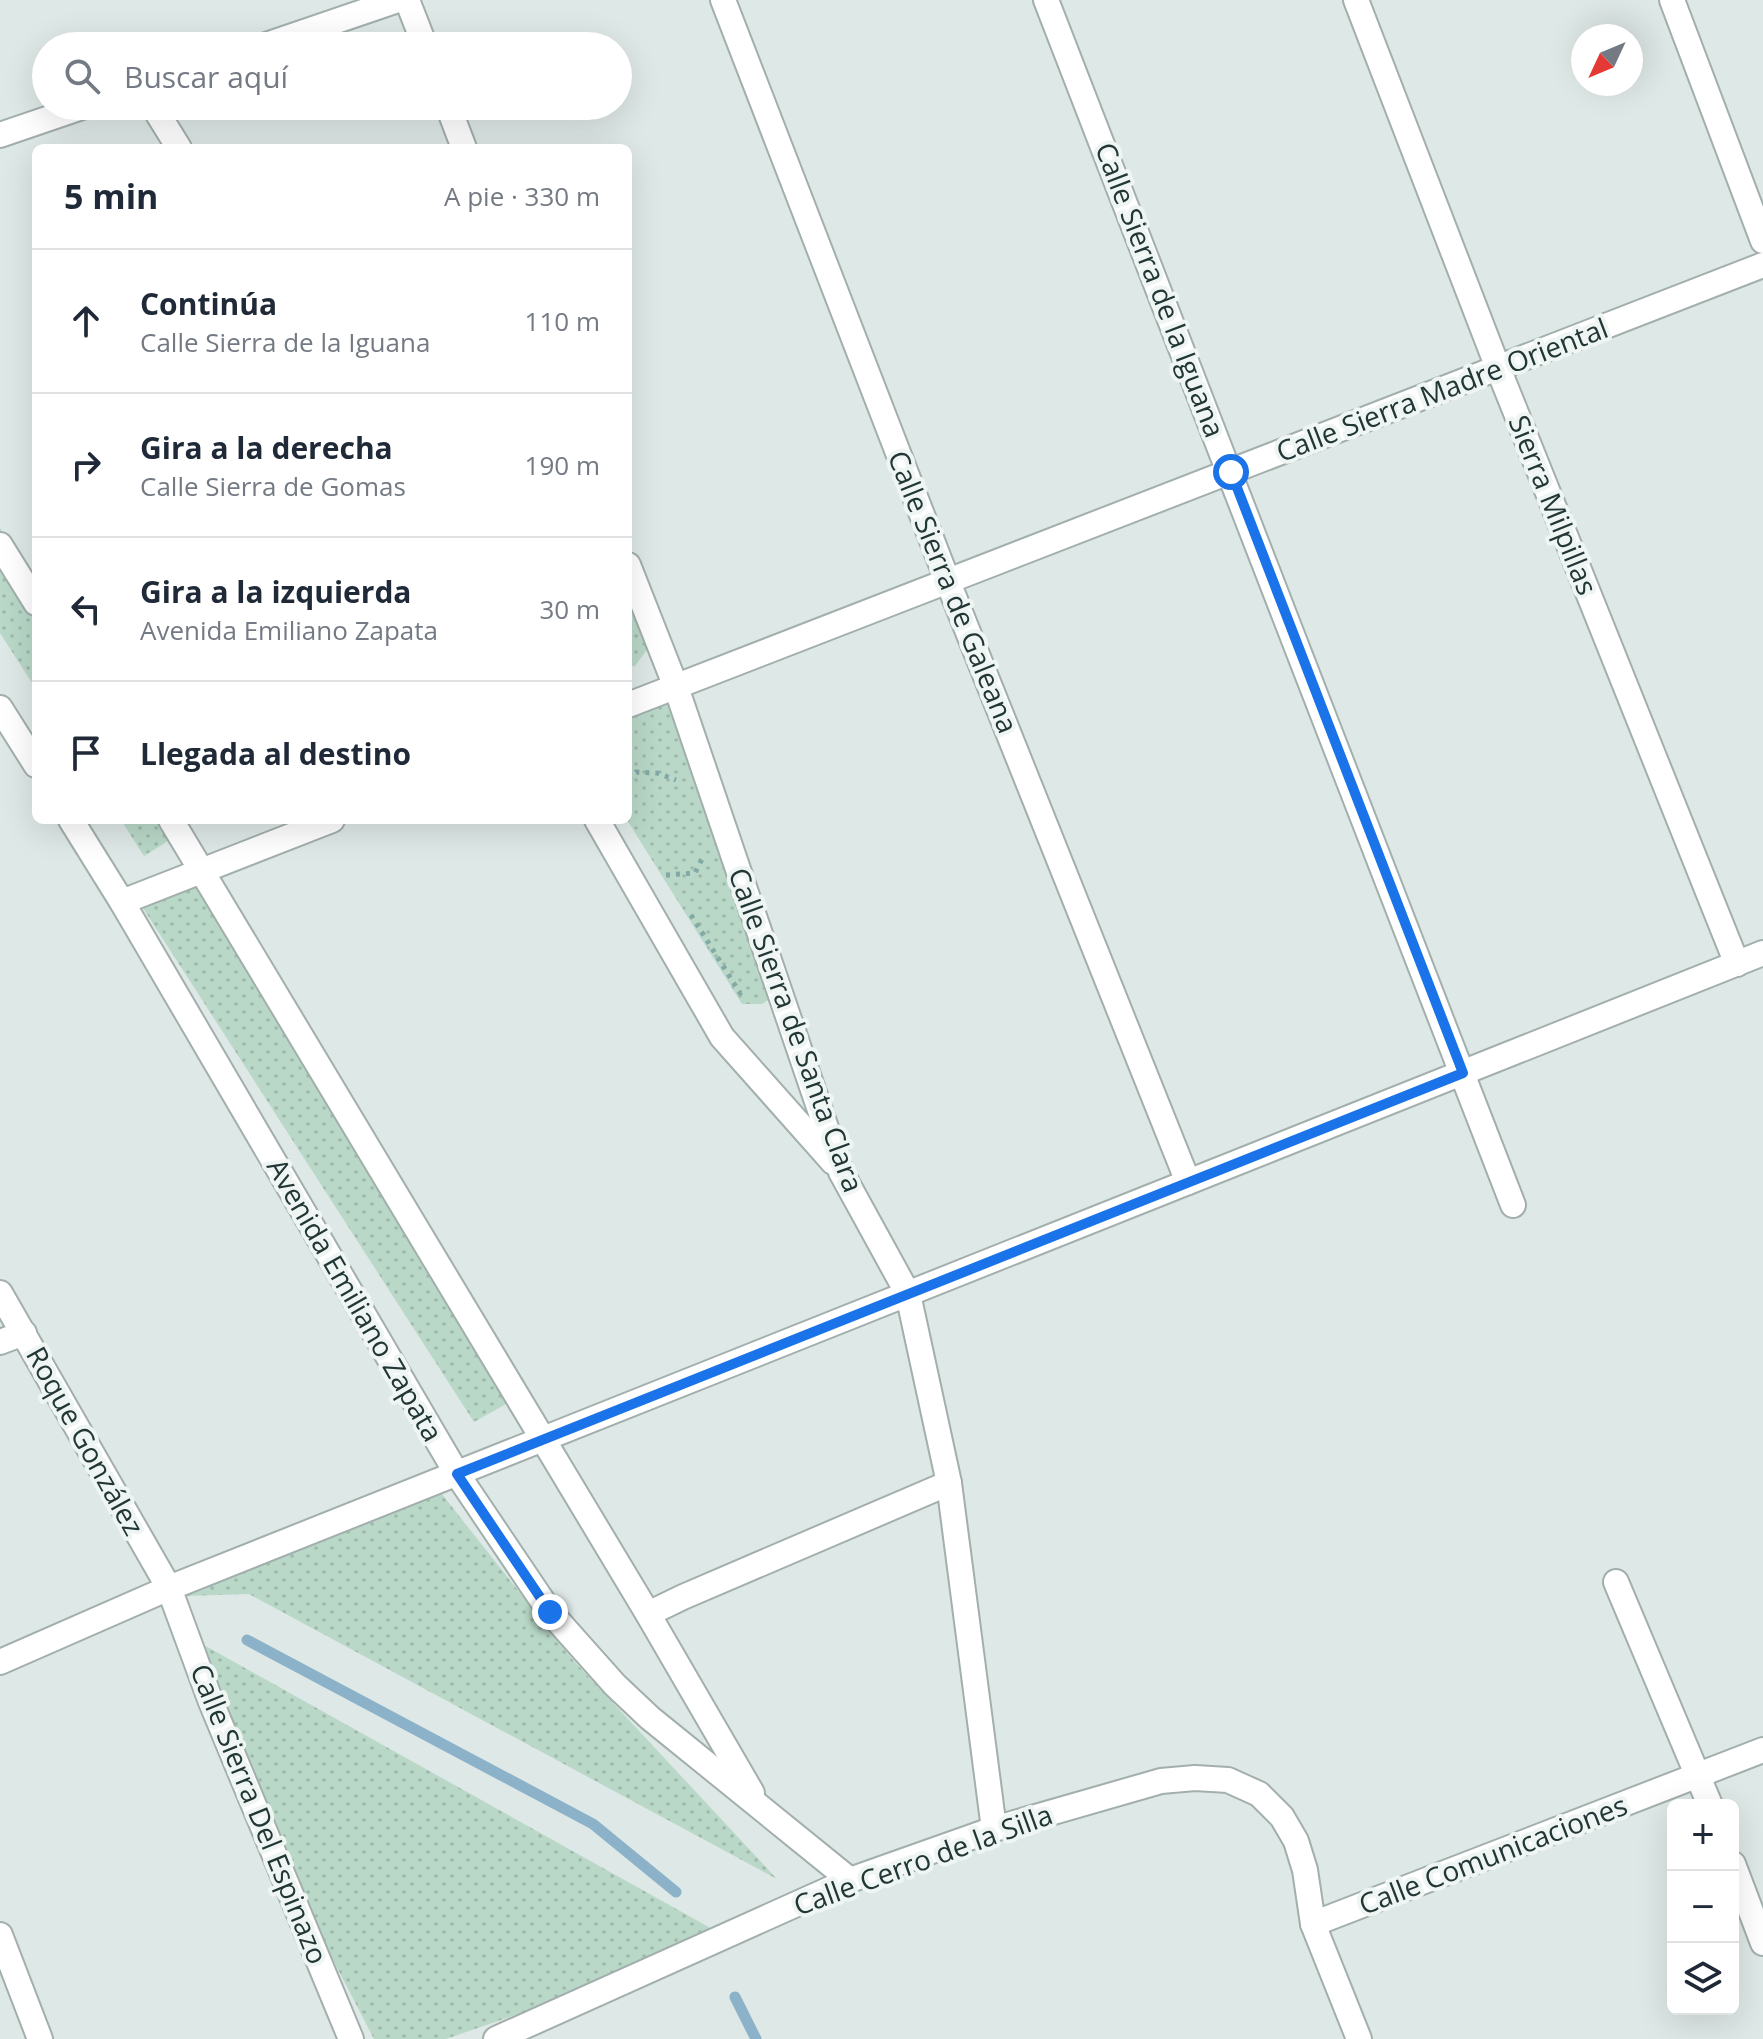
<!DOCTYPE html>
<html lang="es">
<meta charset="utf-8">
<style>
:root{--surface:#fff;--page:#f2f2f3;--text:#1f2937;--muted:#747a83;--line:#e0e1e3}
body{margin:0;font-family:"Open Sans",sans-serif;background:var(--page);color:var(--text)}
.controls{position:absolute;right:24px;bottom:24px;display:grid;overflow:hidden;border-radius:12px;box-shadow:0 8px 32px #0002}
.controls button{width:72px;height:72px;display:grid;place-items:center;padding:0;border:0;border-bottom:2px solid var(--line);background:var(--surface);color:var(--text);font:40px sans-serif}
.compass{position:absolute;left:1571px;top:24px;width:72px;height:72px;border-radius:50%;background:var(--surface);box-shadow:0 8px 32px #0002;rotate:226deg}
.stop{position:absolute;width:24px;height:24px;margin:-18px;border:6px solid #1a73e8;border-radius:50%;background:#fff}
.stop.end{background:#1a73e8;border-color:#fff;box-shadow:0 2px 8px #0008}
.list{margin:0;padding:0;list-style:none}
h2{display:flex;justify-content:space-between;align-items:center;height:104px;margin:0;padding:0 32px;font-size:34px}
h2 small{font-size:26px;font-weight:400;color:var(--muted)}
.list li{display:grid;grid-template-columns:52px 1fr auto;gap:24px;align-items:center;box-sizing:border-box;height:144px;padding:0 32px;border-top:2px solid var(--line)}
.list b{display:block;font-size:30px;white-space:nowrap}
.list p{margin:0;font-size:26px;white-space:nowrap;color:var(--muted)}
.list em{font-size:26px;font-style:normal;color:var(--muted)}
.icon{flex:none;width:44px;height:44px;fill:none;stroke:currentColor;stroke-width:2;stroke-linecap:round;stroke-linejoin:round}
.map{position:relative;flex:none;width:1763px;height:2039px;overflow:hidden}
.search{position:absolute;background:var(--surface);box-shadow:0 8px 32px #0002;left:32px;top:32px;width:600px;height:88px;display:flex;align-items:center;gap:20px;box-sizing:border-box;padding:0 28px;border-radius:44px;color:var(--muted);font-size:30px}
.panel{position:absolute;background:var(--surface);box-shadow:0 8px 32px #0002;left:32px;top:144px;width:600px;height:680px;border-radius:12px}
.map>svg:first-child{display:block}
.green{fill:url(#green-dots)}
.lines{fill:none;stroke-linecap:round;stroke-linejoin:round}
.stream{stroke:#8bb2c9;stroke-width:11}
.minor-casing{stroke:#a2afad;stroke-width:28}
.path{stroke:#82a9a5;stroke-width:5;stroke-dasharray:4 6;stroke-linecap:butt}
.minor{stroke:#fff;stroke-width:24}
.route{stroke:#1a73e8;stroke-width:10}
.labels{text-anchor:middle;stroke-width:8;stroke-linejoin:round;paint-order:stroke}
.street-label{font-size:28px;fill:#213635;stroke:#eef5f3}
</style>
<div class="map">
<svg width="1763" height="2039" viewBox="0 0 1763 2039">
<defs>
<pattern id="green-dots" width="8" height="8" patternUnits="userSpaceOnUse" patternTransform="scale(2)"><rect width="8" height="8" fill="#b9d8c8"/><path d="M2 2h.1M6 6h.1" fill="none" stroke="#9fbaac" stroke-width="1.8" stroke-linecap="round"/></pattern>
</defs>
<rect width="100%" height="100%" fill="#dee8e6"/>
<g class="green">
<path d="M0,528L36,587V689L0,633Z"/>
<path d="M628,580L654,640L635,666L628,667Z"/>
<path d="M670,699L780,994L761,1004H742L627,820L628,712Z"/>
<path d="M121,820H178L184,831L144,856Z"/>
<path d="M211,874L529,1391L474,1422L141,905Z"/>
<path d="M437,1488L573,1660L777,1879L249,1594L185,1596Z"/>
<path d="M202,1644L732,1940L446,2039H374L202,1706Z"/>
</g>
<g class="lines">
<g class="stream">
<path d="M247,1640L593,1824L676,1892"/>
<path d="M735,1997L756,2039"/>
</g>
<defs>
<g id="minor">
<path d="M407,0L425,46"/>
<path d="M723,0L948,582L1188,1182"/>
<path d="M1046,0L1513,1205"/>
<path d="M1356,0L1498,368L1737,964"/>
<path d="M1672,0L1763,241"/>
<path d="M263,46L398,0"/>
<path d="M153,106L179,148"/>
<path d="M448,106L464,148"/>
<path d="M0,135L85,106"/>
<path d="M0,545L36,603"/>
<path d="M628,565L676,687L841,1172L908,1294L949,1483L994,1829"/>
<path d="M628,705L1763,265"/>
<path d="M0,708L36,765"/>
<path d="M71,820L122,902L457,1474L550,1612L615,1685L650,1718L850,1880"/>
<path d="M171,820L648,1614L752,1793"/>
<path d="M597,820L722,1037L833,1162"/>
<path d="M122,902L332,820"/>
<path d="M0,1293L169,1588L211,1702L351,2039"/>
<path d="M0,1342L24,1333"/>
<path d="M1616,1582L1710,1805"/>
<path d="M648,1614L683,1597L949,1483"/>
<path d="M0,1662L169,1588L1763,953"/>
<path d="M1733,1864L1763,1943"/>
<path d="M1313,1924L1763,1750"/>
<path d="M0,1935L40,2039"/>
<path d="M496,2039L850,1880L994,1829L1161,1781L1195,1778L1228,1780L1259,1794L1282,1817L1296,1841L1305,1870L1313,1924L1359,2039"/>
</g>
</defs>
<use href="#minor" class="minor-casing"/>
<g class="path">
<path d="M628,779L636,772L657,773L676,780"/>
<path d="M666,875L695,873L702,859"/>
<path d="M691,915L740,993L746,990"/>
</g>
<use href="#minor" class="minor"/>
</g>
<g class="lines">
<path class="route" d="M550,1612L457,1474L1463,1073L1231,472"/>
</g>
<g class="labels">
<g class="street-label">
<text transform="translate(1160 290) rotate(69)" y="10">Calle Sierra de la Iguana</text>
<text transform="translate(1442 390) rotate(-21)" y="10">Calle Sierra Madre Oriental</text>
<text transform="translate(1553 505) rotate(68)" y="10">Sierra Milpillas</text>
<text transform="translate(953 592) rotate(68)" y="10">Calle Sierra de Galeana</text>
<text transform="translate(796 1030) rotate(70)" y="10">Calle Sierra de Santa Clara</text>
<text transform="translate(355 1300) rotate(60)" y="10">Avenida Emiliano Zapata</text>
<text transform="translate(85 1441) rotate(61)" y="10">Roque González</text>
<text transform="translate(259 1814) rotate(68)" y="10">Calle Sierra Del Espinazo</text>
<text transform="translate(1493 1855) rotate(-21)" y="10">Calle Comunicaciones</text>
<text transform="translate(923 1860) rotate(-20)" y="10">Calle Cerro de la Silla</text>
</g>
</g>
</svg>
<div class="controls">
<button>+</button>
<button>−</button>
<button><svg class="icon" aria-label="layers" viewBox="0 0 24 24"><path d="M12 4l9 5-9 5-9-5zM3 14l9 5 9-5"/></svg></button>
</div>
<svg class="compass" viewBox="-18 -18 36 36"><path d="M0-13l5 13h-10z" fill="#e53935"/><path d="M0 13l5-13h-10z" fill="#747a83"/></svg>
<div class="stop" style="left:1231px;top:472px"></div>
<div class="stop end" style="left:550px;top:1612px"></div>
<div class="search"><svg class="icon" aria-label="search" viewBox="0 0 24 24"><circle cx="10" cy="10" r="6"/><path d="M15 15l6 6"/></svg>Buscar aquí</div>
<section class="panel">
<h2>5 min<small>A pie · 330 m</small></h2>
<ul class="list">
<li><svg class="icon" aria-label="ahead" viewBox="0 0 24 24"><path d="M12 20V5M6 11l6-6 6 6"/></svg><div><b>Continúa</b><p>Calle Sierra de la Iguana</p></div><em>110 m</em></li>
<li><svg class="icon" aria-label="right" viewBox="0 0 24 24"><path d="M7 20v-9h11M14 6l5 5-5 5"/></svg><div><b>Gira a la derecha</b><p>Calle Sierra de Gomas</p></div><em>190 m</em></li>
<li><svg class="icon" aria-label="left" viewBox="0 0 24 24"><path d="M17 20v-9H6M10 6l-5 5 5 5"/></svg><div><b>Gira a la izquierda</b><p>Avenida Emiliano Zapata</p></div><em>30 m</em></li>
<li><svg class="icon" aria-label="arrive" viewBox="0 0 24 24"><path d="M6 21V4h12l-3 4 3 4H6"/></svg><div><b>Llegada al destino</b></div></li>
</ul>
</section>
</div>
